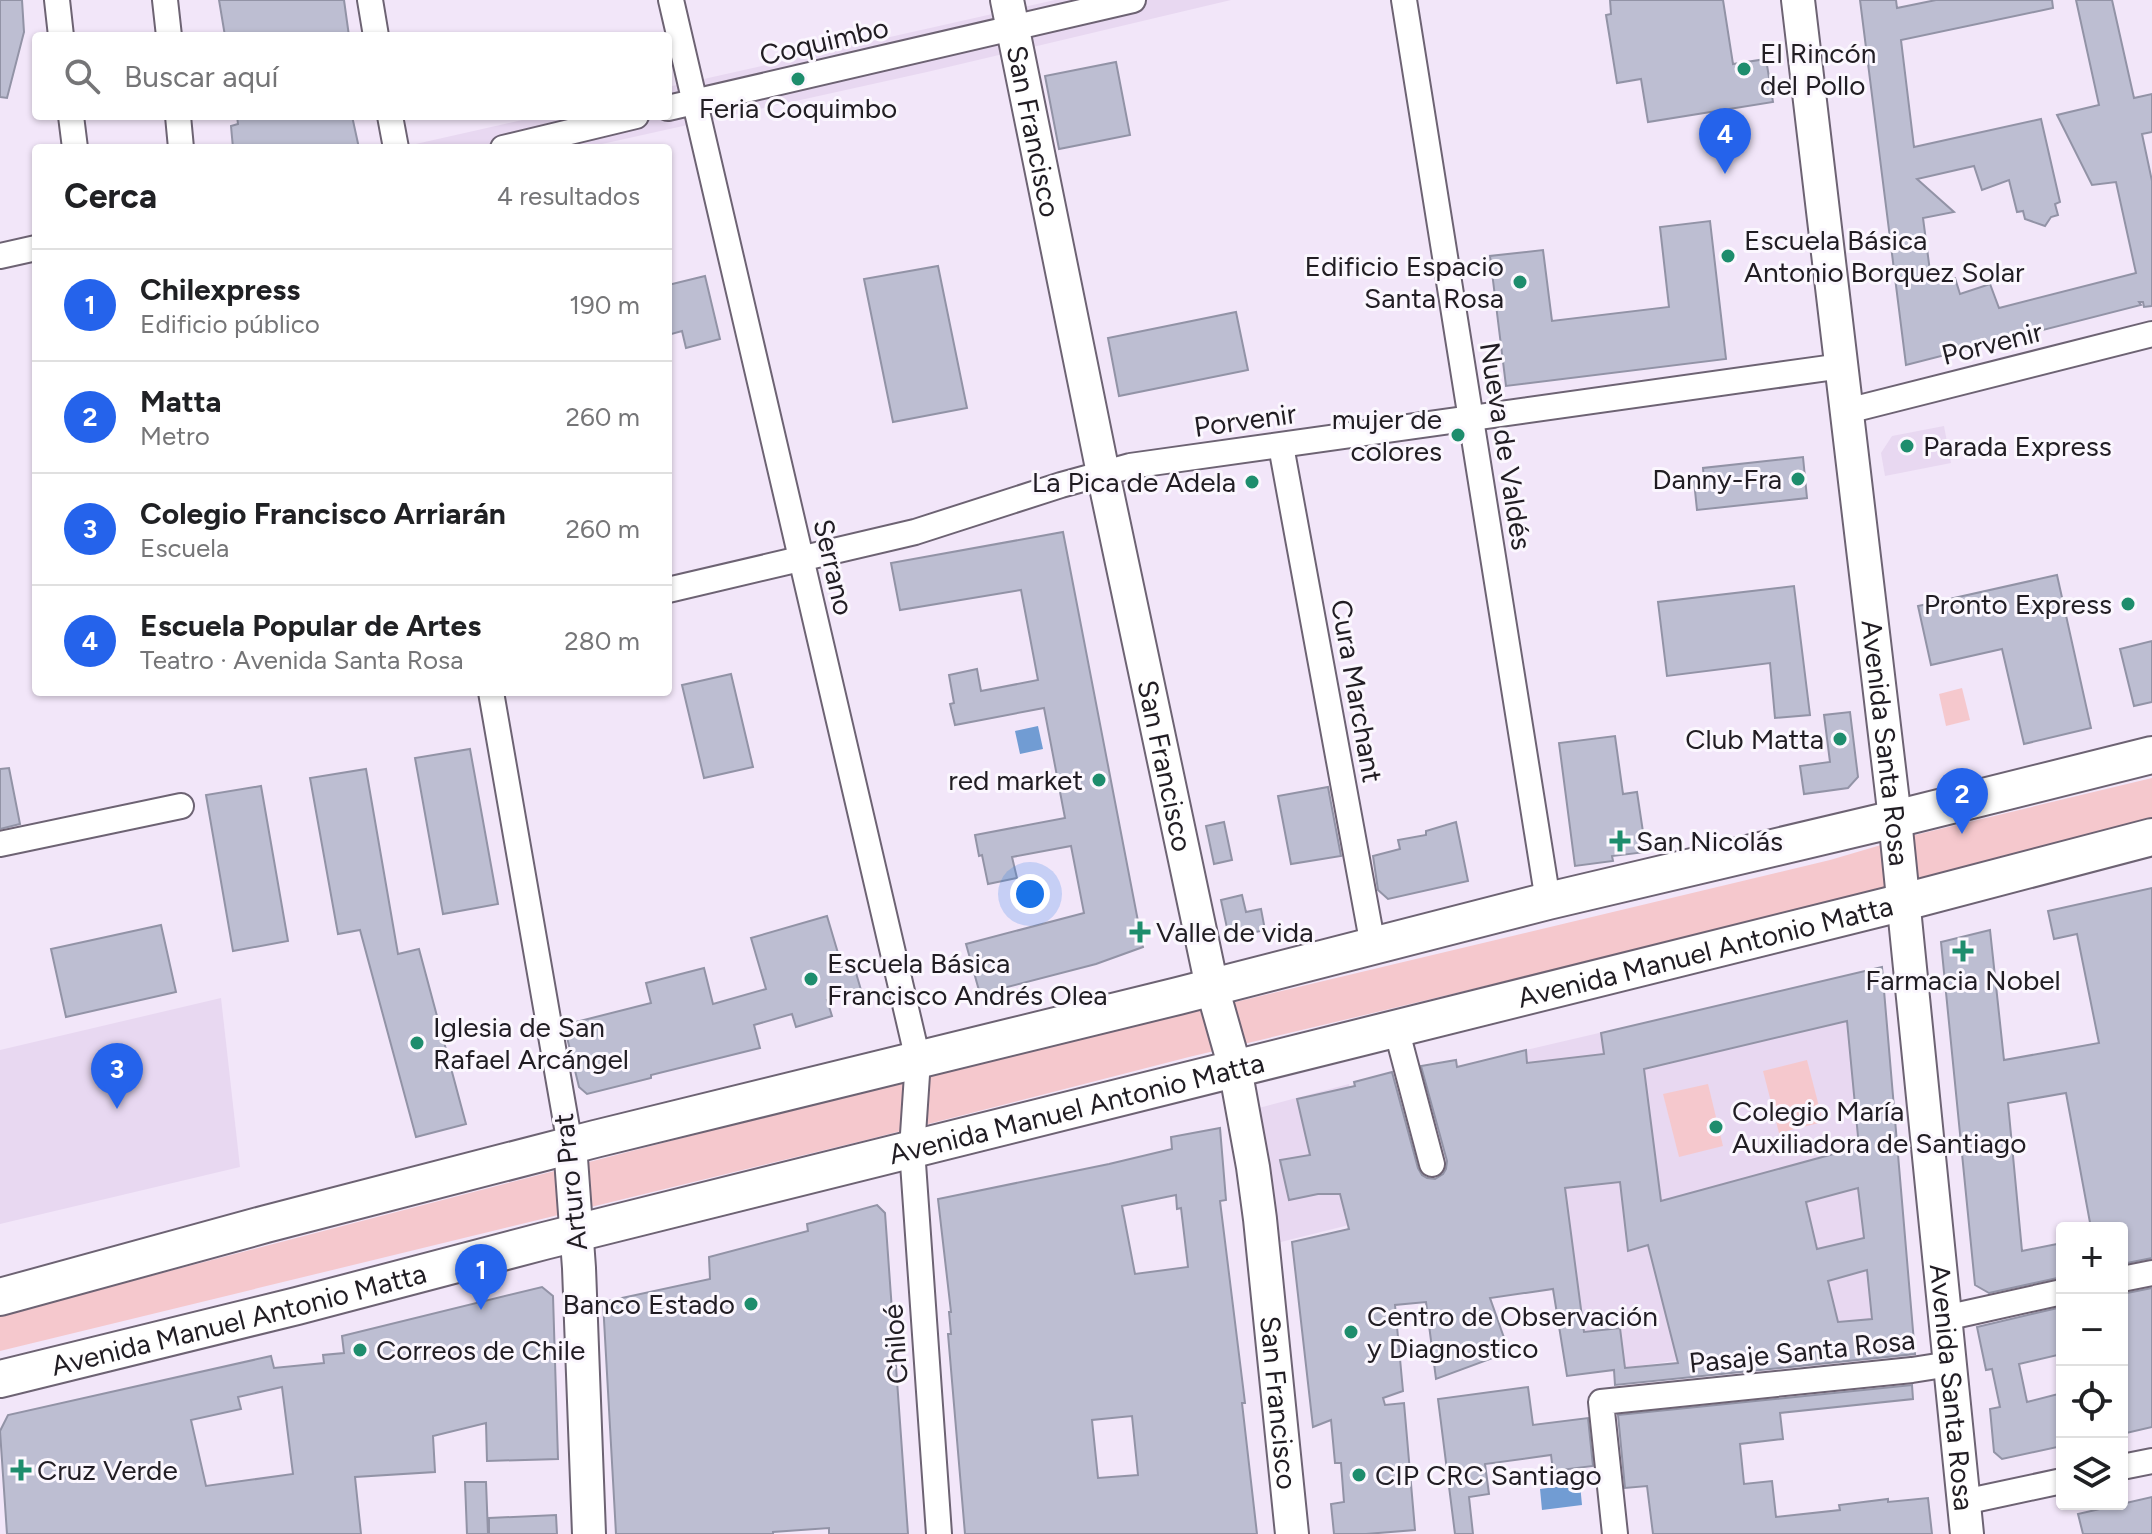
<!DOCTYPE html>
<html lang="es">
<meta charset="utf-8">
<style>
:root{--surface:#fff;--page:#f6f6f6;--text:#202124;--muted:#757577;--line:#e0e0e0;--accent:#2563eb}
body{margin:0;font-family:Figtree,sans-serif;background:var(--page);color:var(--text)}
.controls{position:absolute;right:24px;bottom:24px;display:grid;overflow:hidden;border-radius:8px;box-shadow:0 2px 6px #0004}
.controls button{width:72px;height:72px;display:grid;place-items:center;padding:0;border:0;border-bottom:2px solid var(--line);background:var(--surface);color:var(--text);font:40px sans-serif}
.you{position:absolute;left:1030px;top:894px;width:28px;height:28px;margin:-20px;border:6px solid #fff;border-radius:50%;background:#1a73e8;box-shadow:0 0 0 12px #1a73e833}
.badge{display:grid;place-items:center;width:52px;height:52px;border-radius:50%;background:var(--accent);color:#fff;font-size:26px;font-weight:700}
.pin{position:absolute;translate:-50% -66px;filter:drop-shadow(0 2px 4px #0008)}
.pin::after{content:'';position:absolute;top:42px;width:28px;height:24px;background:inherit;clip-path:polygon(0 0,100% 0,50% 100%)}
.list{margin:0;padding:0;list-style:none}
h2{display:flex;justify-content:space-between;align-items:center;height:104px;margin:0;padding:0 32px;font-size:34px}
h2 small{font-size:26px;font-weight:400;color:var(--muted)}
.list li{display:grid;grid-template-columns:52px 1fr auto;gap:24px;align-items:center;box-sizing:border-box;height:112px;padding:0 32px;border-top:2px solid var(--line)}
.list b{display:block;font-size:30px;white-space:nowrap}
.list p{margin:0;font-size:26px;white-space:nowrap;color:var(--muted)}
.list em{font-size:26px;font-style:normal;color:var(--muted)}
.icon{flex:none;width:44px;height:44px;fill:none;stroke:currentColor;stroke-width:2;stroke-linecap:round;stroke-linejoin:round}
.map{position:relative;flex:none;width:2152px;height:1534px;overflow:hidden}
.search{position:absolute;background:var(--surface);box-shadow:0 2px 6px #0004;left:32px;top:32px;width:640px;height:88px;display:flex;align-items:center;gap:20px;box-sizing:border-box;padding:0 28px;border-radius:8px;color:var(--muted);font-size:30px}
.panel{position:absolute;background:var(--surface);box-shadow:0 2px 6px #0004;left:32px;top:144px;width:640px;height:552px;border-radius:8px}
.map>svg:first-child{display:block}
.built{fill:#e8d8f1}
.green{fill:#f5c8cd}
.water{fill:#719cd3}
.building{fill:#bdbed2;stroke:#9293a6;stroke-width:2;fill-rule:evenodd}
.lines{fill:none;stroke-linecap:round;stroke-linejoin:round}
.street-casing{stroke:#6d6373;stroke-width:28}
.secondary-casing{stroke:#6d6373;stroke-width:36}
.primary-casing{stroke:#6d6373;stroke-width:40}
.street{stroke:#fff;stroke-width:24}
.secondary{stroke:#fff;stroke-width:32}
.primary{stroke:#fff;stroke-width:36}
.poi-dot{fill:#1e8d6d;stroke:#fbf7fe;stroke-width:3}
.labels{text-anchor:middle;stroke-width:6;stroke-linejoin:round;paint-order:stroke}
.street-label{font-size:28px;fill:#211d23;stroke:#fbf7fe}
.poi-label{font-size:28px;fill:#211d23;stroke:#fbf7fe;text-anchor:start}
</style>
<div class="map">
<svg width="2152" height="1534" viewBox="0 0 2152 1534">
<rect width="100%" height="100%" fill="#f2e6f9"/>
<g class="built">
<path d="M1055,0H1231L927,72L584,148H398L540,116H668V87Z"/>
<path d="M1944,426L1951,463L1885,476L1881,453L1892,436Z"/>
<path d="M1882,967L1913,1337L1772,1347L1567,1376L1561,1335L1559,1332L1538,1174L1542,1173L1526,1050Z"/>
<path d="M221,998L240,1167L0,1224V1050Z"/>
<path d="M1349,1084L1385,1216L1273,1244L1255,1109Z"/>
</g>
<g class="green">
<path d="M1962,688L1970,720L1946,726L1939,694Z"/>
<path d="M2152,778V820L1925,877L1845,900L1189,1057L866,1140L0,1351V1315L4,1314L855,1093L1830,860L1915,835Z"/>
<path d="M1807,1060L1823,1122L1779,1133L1763,1071Z"/>
<path d="M1708,1084L1723,1146L1679,1157L1663,1094Z"/>
</g>
<g class="water">
<path d="M1038,726L1043,749L1020,754L1015,731Z"/>
<path d="M1580,1484L1582,1505L1542,1510L1540,1489Z"/>
</g>
<g class="building">
<path d="M0,0H22L24,32L7,98L0,97Z"/>
<path d="M219,0H344L349,36H225Z"/>
<path d="M1610,0H1723L1733,64L1766,59L1773,102L1648,122L1641,79L1617,83L1606,15L1611,14Z"/>
<path d="M1860,0H1896L1897,8L1936,0H2052L2053,8L1901,40L1914,147L2041,119L2060,202L2055,204L2058,215L2051,217L2045,226L2025,219L2023,211L2017,212L2009,180L1982,190L1974,166L1917,179L1954,212L1923,218L1931,279L1955,278L1960,294L1990,284L1999,308L2136,273L2116,182L2092,185L2057,115L2099,105L2076,0H2112L2134,98L2152,94V132L2142,134L2152,181V306L2144,307L2143,302H2139L2141,305L1906,365Z"/>
<path d="M1116,62L1130,135L1059,149L1045,76Z"/>
<path d="M237,116H352L359,148H233L231,126L238,124Z"/>
<path d="M1710,221L1726,359L1506,386L1490,256L1543,250L1552,321L1669,307L1660,227Z"/>
<path d="M938,266L967,408L893,422L864,279Z"/>
<path d="M705,276L720,339L686,348L682,331L668,335V285Z"/>
<path d="M1236,312L1248,370L1119,396L1108,338Z"/>
<path d="M1803,457L1807,498L1697,510L1694,481L1704,480L1703,468Z"/>
<path d="M1063,532L1143,947L1096,964L980,994L966,944L1084,913L1071,846L1012,857L1017,878L988,884L982,855L979,856L975,835L1065,818L1044,708L955,725L950,704L954,703L949,675L977,669L981,691L1038,680L1021,590L900,610L891,563Z"/>
<path d="M2057,575L2091,728L2024,744L2002,649L1931,665L1918,606Z"/>
<path d="M1794,586L1810,715L1775,718L1770,663L1667,676L1658,602Z"/>
<path d="M2152,641V702L2134,706L2120,649Z"/>
<path d="M731,674L753,767L704,778L682,685Z"/>
<path d="M1850,712L1858,777L1848,788L1804,794L1800,766L1830,762L1824,715Z"/>
<path d="M1615,736L1623,794L1637,792L1646,852L1612,856L1613,861L1575,866L1559,743Z"/>
<path d="M470,749L498,904L443,914L415,758Z"/>
<path d="M9,768L20,824L0,829V769Z"/>
<path d="M366,769L398,954L419,949L466,1124L416,1137L360,930L338,934L310,778Z"/>
<path d="M261,786L288,941L233,951L206,795Z"/>
<path d="M1328,787L1341,856L1291,864L1278,796Z"/>
<path d="M1224,822L1232,860L1214,864L1206,826Z"/>
<path d="M1456,822L1468,881L1388,899L1378,890L1373,856L1400,849L1398,840L1426,835V831Z"/>
<path d="M2152,888V1258L2122,1264V1228H2091L2066,1093L2008,1103L2022,1251L2062,1243V1277L1989,1293L1975,1285L1941,942L1990,930L2004,1060L2099,1043L2077,934L2054,939L2048,911Z"/>
<path d="M1242,895L1246,912L1261,909L1265,930L1238,936L1227,928L1221,900Z"/>
<path d="M827,916L843,970L854,966L861,990L827,1000L832,1016L796,1027L792,1014L754,1025L760,1048L651,1075V1078L587,1094L579,1087L564,1025L651,1003L646,983L704,968L713,1004L766,989L751,938Z"/>
<path d="M161,925L176,992L66,1017L51,949Z"/>
<path d="M1882,967L1915,1354L1615,1385L1614,1370L1567,1376L1553,1289L1490,1298L1509,1352L1436,1379L1426,1302L1395,1305L1403,1391L1383,1398L1385,1405L1404,1403L1415,1530L1366,1534H1334L1331,1504L1344,1502L1341,1463H1335L1331,1420L1313,1427L1292,1242L1349,1229L1340,1194H1318L1289,1200L1280,1160L1310,1155L1297,1099L1355,1086L1354,1082L1392,1072L1418,1168L1422,1175L1427,1178L1435,1179L1443,1174L1446,1169L1447,1161L1421,1066L1456,1060L1457,1067L1526,1050L1527,1063L1604,1054L1601,1033ZM1847,1021L1859,1147L1661,1201L1644,1069ZM1620,1182L1628,1251L1648,1245L1678,1363L1625,1368L1620,1328L1584,1332L1565,1188ZM1858,1188L1864,1238L1817,1249L1806,1202ZM1867,1270L1872,1319L1838,1322L1828,1281Z"/>
<path d="M1220,1128L1226,1200L1220,1201L1245,1403H1242L1257,1534H965L948,1334H951L949,1312H951L938,1199L1109,1164L1172,1149L1171,1137ZM1176,1195L1177,1209L1181,1208L1188,1267L1135,1274L1122,1206ZM1132,1416L1138,1475L1098,1478L1092,1420Z"/>
<path d="M877,1205L885,1213L908,1534H829V1528L773,1532V1534H616L603,1302L710,1279L709,1257L808,1231L807,1224Z"/>
<path d="M542,1287L553,1296L558,1459L487,1461L486,1423L433,1436L435,1472L355,1477L361,1534H7L0,1431L8,1415L271,1356L274,1368L324,1363L323,1355L344,1353L342,1336ZM282,1387L293,1474L206,1486L191,1420L241,1409L238,1397Z"/>
<path d="M2152,1288V1427L2122,1434V1294Z"/>
<path d="M2062,1307V1354L2019,1364L2027,1402L2062,1393V1446L2002,1459L1994,1452L1990,1409L2000,1407L1992,1369L1986,1370L1977,1327Z"/>
<path d="M1912,1385L1913,1399L1780,1413L1783,1439L1740,1444L1744,1484L1772,1481L1776,1517L1840,1510L1839,1505L1888,1499V1502L1928,1498L1932,1534H1653L1647,1486L1625,1488L1618,1415Z"/>
<path d="M1528,1387L1533,1425L1588,1418L1593,1466L1553,1471L1551,1455L1485,1464L1489,1494L1469,1497L1473,1534H1455L1438,1399Z"/>
<path d="M465,1482H486L488,1534H467Z"/>
<path d="M2152,1497V1534H2083L2078,1514Z"/>
<path d="M556,1515L557,1534H489V1518Z"/>
</g>
<g class="lines">
<defs>
<g id="street">
<path d="M57,0L61,36"/>
<path d="M165,0L169,36"/>
<path d="M370,0L376,36"/>
<path d="M671,0L918,1060L912,1149L939,1534"/>
<path d="M1404,0L1548,901"/>
<path d="M668,108L1133,0"/>
<path d="M71,116L75,148"/>
<path d="M178,116L181,148"/>
<path d="M390,116L396,148"/>
<path d="M503,148L636,116"/>
<path d="M0,256L36,248"/>
<path d="M1847,411L2152,334"/>
<path d="M1281,446L1373,946"/>
<path d="M668,590L915,532L1061,485L1130,466L1842,366"/>
<path d="M491,692L570,1145"/>
<path d="M0,844L181,806"/>
<path d="M1396,1028L1432,1164"/>
<path d="M2122,1279L2152,1273"/>
<path d="M1945,1318L2062,1292"/>
<path d="M2122,1467L2152,1461"/>
<path d="M1964,1502L2062,1481"/>
<path d="M1615,1534L1601,1402L1912,1370L1950,1364"/>
</g>
<g id="secondary">
<path id="s1" d="M1007,0L1103,473L1212,987L1235,1068L1253,1167L1260,1219L1292,1534"/>
<path id="s2" d="M1798,0L1895,819L1967,1534"/>
<path d="M570,1145L579,1268L589,1534"/>
</g>
<g id="primary">
<path d="M0,1297L266,1224L595,1139L1178,996L1548,901L1895,819L2152,755"/>
<path id="s3" d="M0,1379L297,1306L544,1241L1904,902L2152,837"/>
</g>
</defs>
<use href="#street" class="street-casing"/>
<use href="#secondary" class="secondary-casing"/>
<use href="#primary" class="primary-casing"/>
<use href="#street" class="street"/>
<use href="#secondary" class="secondary"/>
<use href="#primary" class="primary"/>
</g>
<g class="poi-dot">
<circle cx="1744" cy="69" r="8"/>
<circle cx="798" cy="79" r="8"/>
<circle cx="1728" cy="256" r="8"/>
<circle cx="1520" cy="282" r="8"/>
<circle cx="1458" cy="435" r="8"/>
<circle cx="1907" cy="446" r="8"/>
<circle cx="1798" cy="479" r="8"/>
<circle cx="1252" cy="482" r="8"/>
<circle cx="2128" cy="604" r="8"/>
<circle cx="1840" cy="739" r="8"/>
<circle cx="1099" cy="780" r="8"/>
<path d="M1616 829h8v8h8v8h-8v8h-8v-8h-8v-8h8z"/>
<path d="M1136 920h8v8h8v8h-8v8h-8v-8h-8v-8h8z"/>
<path d="M1959 939h8v8h8v8h-8v8h-8v-8h-8v-8h8z"/>
<circle cx="811" cy="979" r="8"/>
<circle cx="417" cy="1043" r="8"/>
<circle cx="1716" cy="1127" r="8"/>
<circle cx="751" cy="1304" r="8"/>
<circle cx="1351" cy="1332" r="8"/>
<circle cx="360" cy="1350" r="8"/>
<path d="M17 1458h8v8h8v8h-8v8h-8v-8h-8v-8h8z"/>
<circle cx="1359" cy="1475" r="8"/>
</g>
<g class="labels">
<g class="street-label">
<text transform="translate(824 41) rotate(-13)" y="10">Coquimbo</text>
<text dy="10" stroke="none"><textPath href="#s1" startOffset="134">San Francisco</textPath></text>
<text transform="translate(1992 343) rotate(-14)" y="10">Porvenir</text>
<text transform="translate(1245 420) rotate(-8)" y="10">Porvenir</text>
<text transform="translate(1506 446) rotate(81)" y="10">Nueva de Valdés</text>
<text transform="translate(834 567) rotate(77)" y="10">Serrano</text>
<text transform="translate(1357 691) rotate(80)" y="10">Cura Marchant</text>
<text dy="10" stroke="none"><textPath href="#s2" startOffset="748">Avenida Santa Rosa</textPath></text>
<text dy="10" stroke="none"><textPath href="#s1" startOffset="782">San Francisco</textPath></text>
<text dy="10" stroke="none"><textPath href="#s3" startOffset="1758">Avenida Manuel Antonio Matta</textPath></text>
<text dy="10" stroke="none"><textPath href="#s3" startOffset="1110">Avenida Manuel Antonio Matta</textPath></text>
<text transform="translate(570 1182) rotate(-96)" y="10">Arturo Prat</text>
<text dy="10" stroke="none"><textPath href="#s3" startOffset="246">Avenida Manuel Antonio Matta</textPath></text>
<text transform="translate(895 1344) rotate(-94)" y="10">Chiloé</text>
<text transform="translate(1802 1351) rotate(-6)" y="10">Pasaje Santa Rosa</text>
<text dy="10" stroke="none"><textPath href="#s2" startOffset="1396">Avenida Santa Rosa</textPath></text>
<text dy="10" stroke="none"><textPath href="#s1" startOffset="1430">San Francisco</textPath></text>
</g>
<g class="poi-label">
<text x="1760" y="63">El Rincón<tspan x="1760" dy="32">del Pollo</tspan></text>
<text x="798" y="118" text-anchor="middle">Feria Coquimbo</text>
<text x="1744" y="250">Escuela Básica<tspan x="1744" dy="32">Antonio Borquez Solar</tspan></text>
<text x="1504" y="276" text-anchor="end">Edificio Espacio<tspan x="1504" dy="32">Santa Rosa</tspan></text>
<text x="1442" y="429" text-anchor="end">mujer de<tspan x="1442" dy="32">colores</tspan></text>
<text x="1923" y="456">Parada Express</text>
<text x="1782" y="489" text-anchor="end">Danny-Fra</text>
<text x="1236" y="492" text-anchor="end">La Pica de Adela</text>
<text x="2112" y="614" text-anchor="end">Pronto Express</text>
<text x="1824" y="749" text-anchor="end">Club Matta</text>
<text x="1083" y="790" text-anchor="end">red market</text>
<text x="1636" y="851">San Nicolás</text>
<text x="1156" y="942">Valle de vida</text>
<text x="827" y="973">Escuela Básica<tspan x="827" dy="32">Francisco Andrés Olea</tspan></text>
<text x="1963" y="990" text-anchor="middle">Farmacia Nobel</text>
<text x="433" y="1037">Iglesia de San<tspan x="433" dy="32">Rafael Arcángel</tspan></text>
<text x="1732" y="1121">Colegio María<tspan x="1732" dy="32">Auxiliadora de Santiago</tspan></text>
<text x="735" y="1314" text-anchor="end">Banco Estado</text>
<text x="1367" y="1326">Centro de Observación<tspan x="1367" dy="32">y Diagnostico</tspan></text>
<text x="376" y="1360">Correos de Chile</text>
<text x="37" y="1480">Cruz Verde</text>
<text x="1375" y="1485">CIP CRC Santiago</text>
</g>
</g>
</svg>
<div class="controls">
<button>+</button>
<button>−</button>
<button><svg class="icon" aria-label="locate" viewBox="0 0 24 24"><circle cx="12" cy="12" r="6"/><path d="M12 2v4M12 18v4M2 12h4M18 12h4"/></svg></button>
<button><svg class="icon" aria-label="layers" viewBox="0 0 24 24"><path d="M12 4l9 5-9 5-9-5zM3 14l9 5 9-5"/></svg></button>
</div>
<div class="you"></div>
<div class="pin badge" style="left:481px;top:1310px">1</div>
<div class="pin badge" style="left:1962px;top:834px">2</div>
<div class="pin badge" style="left:117px;top:1109px">3</div>
<div class="pin badge" style="left:1725px;top:174px">4</div>
<div class="search"><svg class="icon" aria-label="search" viewBox="0 0 24 24"><circle cx="10" cy="10" r="6"/><path d="M15 15l6 6"/></svg>Buscar aquí</div>
<section class="panel">
<h2>Cerca<small>4 resultados</small></h2>
<ul class="list">
<li><span class="badge">1</span><div><b>Chilexpress</b><p>Edificio público</p></div><em>190 m</em></li>
<li><span class="badge">2</span><div><b>Matta</b><p>Metro</p></div><em>260 m</em></li>
<li><span class="badge">3</span><div><b>Colegio Francisco Arriarán</b><p>Escuela</p></div><em>260 m</em></li>
<li><span class="badge">4</span><div><b>Escuela Popular de Artes</b><p>Teatro · Avenida Santa Rosa</p></div><em>280 m</em></li>
</ul>
</section>
</div>
